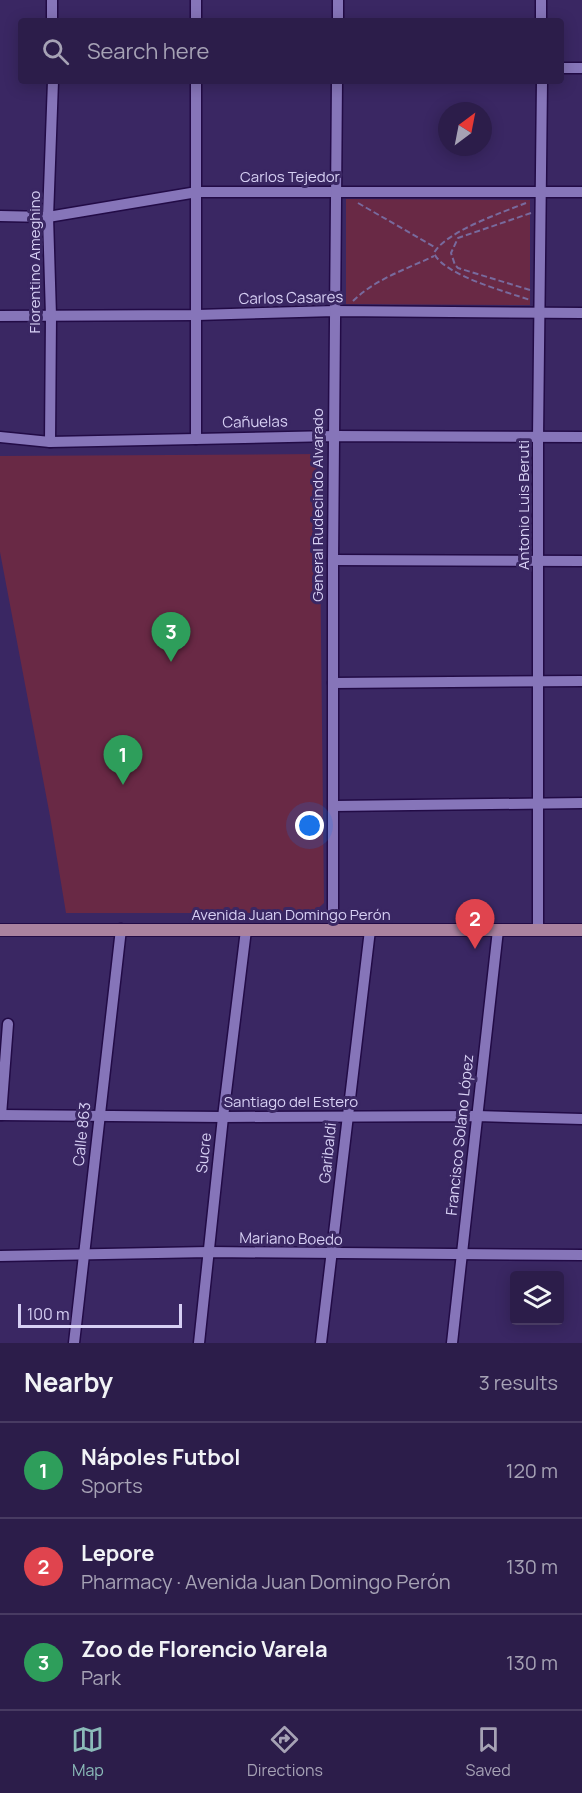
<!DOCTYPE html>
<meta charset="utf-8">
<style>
:root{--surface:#2c1d4a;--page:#342651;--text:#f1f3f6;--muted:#a6a2b5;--line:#483b62;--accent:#8bbbb9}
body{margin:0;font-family:Manrope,sans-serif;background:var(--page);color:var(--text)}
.controls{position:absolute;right:18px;bottom:18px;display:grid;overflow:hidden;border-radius:6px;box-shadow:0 3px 15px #0003}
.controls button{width:54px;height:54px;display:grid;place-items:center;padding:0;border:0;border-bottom:2px solid var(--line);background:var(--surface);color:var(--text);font:30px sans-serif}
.compass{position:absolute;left:438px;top:102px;width:54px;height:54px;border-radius:50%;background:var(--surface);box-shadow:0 3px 15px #0003;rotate:32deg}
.scale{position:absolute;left:18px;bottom:15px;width:164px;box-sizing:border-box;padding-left:6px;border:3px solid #d7d0f4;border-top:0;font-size:16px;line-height:21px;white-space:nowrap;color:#d7d0f4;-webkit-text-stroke:4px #3a2763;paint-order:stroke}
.you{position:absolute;left:310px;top:826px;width:21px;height:21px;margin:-15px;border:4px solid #fff;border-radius:50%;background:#1a73e8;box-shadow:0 0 0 9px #1a73e833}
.badge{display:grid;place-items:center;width:39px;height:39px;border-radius:50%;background:var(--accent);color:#fff;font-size:20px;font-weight:700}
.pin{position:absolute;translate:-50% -50px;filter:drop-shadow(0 2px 3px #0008)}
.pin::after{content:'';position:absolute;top:32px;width:21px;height:18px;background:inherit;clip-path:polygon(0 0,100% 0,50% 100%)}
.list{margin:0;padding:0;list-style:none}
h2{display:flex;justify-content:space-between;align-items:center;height:78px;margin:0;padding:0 24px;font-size:26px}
h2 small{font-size:20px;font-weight:400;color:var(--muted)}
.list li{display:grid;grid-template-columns:39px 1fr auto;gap:18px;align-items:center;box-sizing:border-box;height:96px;padding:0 24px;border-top:2px solid var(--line)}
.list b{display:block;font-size:22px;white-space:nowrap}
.list p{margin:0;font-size:20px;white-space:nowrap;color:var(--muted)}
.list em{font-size:20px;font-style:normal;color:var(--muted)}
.icon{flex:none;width:33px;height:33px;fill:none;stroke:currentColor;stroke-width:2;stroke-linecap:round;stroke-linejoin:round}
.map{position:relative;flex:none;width:582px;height:1343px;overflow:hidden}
.search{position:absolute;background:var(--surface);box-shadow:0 3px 15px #0003;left:18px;right:18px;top:18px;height:66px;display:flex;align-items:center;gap:15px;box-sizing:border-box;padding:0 21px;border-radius:6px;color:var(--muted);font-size:22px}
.sheet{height:366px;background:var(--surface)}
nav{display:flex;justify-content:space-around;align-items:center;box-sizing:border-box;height:84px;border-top:2px solid var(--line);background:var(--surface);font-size:16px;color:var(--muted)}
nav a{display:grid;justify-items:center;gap:3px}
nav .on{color:var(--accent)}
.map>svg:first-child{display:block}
.green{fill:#692945}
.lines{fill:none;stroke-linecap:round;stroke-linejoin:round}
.street-casing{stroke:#220b46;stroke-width:13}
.secondary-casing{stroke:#220b46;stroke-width:14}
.path{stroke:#786a9d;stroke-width:2;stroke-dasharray:6 3;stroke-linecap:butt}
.street{stroke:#8675b9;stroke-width:10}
.secondary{stroke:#aa829f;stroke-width:12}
.labels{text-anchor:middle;stroke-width:6;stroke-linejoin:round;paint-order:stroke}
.street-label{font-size:15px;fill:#d7d0f4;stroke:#3a2763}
</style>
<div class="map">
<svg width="582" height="1343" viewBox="0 0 582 1343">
<rect width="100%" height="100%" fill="#3a2763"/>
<g class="green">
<path d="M346,199L530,200V305L346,304Z"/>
<path d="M319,454L324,903L313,913H66L50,816L0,552V456Z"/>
</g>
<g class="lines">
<defs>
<g id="street">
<path d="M52,0V21"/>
<path d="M196,0V21"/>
<path d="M541,0V21"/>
<path d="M338,21V0"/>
<path d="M561,68H582"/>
<path d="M0,216L48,217L197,192H582"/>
<path d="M0,316L197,315L335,311L582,313"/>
<path d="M0,437L50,442L334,436L582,437"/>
<path d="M196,439V81"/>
<path d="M50,442L51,316L48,217L53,81"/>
<path d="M333,560L582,561"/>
<path d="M333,683L582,681"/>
<path d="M334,806L582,803"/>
<path d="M333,930V560L337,81"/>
<path d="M538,930V437L542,81"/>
<path d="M0,1115L223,1117L477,1116L582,1119"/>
<path d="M1,1115L8,1024"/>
<path d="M0,1256L209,1252L582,1255"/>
<path d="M74,1343L121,929"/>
<path d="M199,1343L223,1117L246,930"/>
<path d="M321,1343L370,930"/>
<path d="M452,1343L498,930"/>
</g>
<path id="secondary" d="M0,930H582"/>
</defs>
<use href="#street" class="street-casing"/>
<use href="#secondary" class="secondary-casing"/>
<g class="path">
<path d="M358,203L436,248"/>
<path d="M526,203C503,212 445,232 434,253C443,275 507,292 530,300"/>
<path d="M530,290L458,268L455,265L451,253L458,238L531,213"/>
<path d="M353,301C375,279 407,269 434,256"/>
</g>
<use href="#street" class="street"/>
<use href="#secondary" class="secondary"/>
</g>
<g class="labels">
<g class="street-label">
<text x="290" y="182">Carlos Tejedor</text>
<text transform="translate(35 262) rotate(-90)" y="5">Florentino Ameghino</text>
<text transform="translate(291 298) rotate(-1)" y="5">Carlos Casares</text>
<text transform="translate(255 422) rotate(-1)" y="5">Cañuelas</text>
<text transform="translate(318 505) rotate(-90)" y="5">General Rudecindo Alvarado</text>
<text transform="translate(524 505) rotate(-90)" y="5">Antonio Luis Beruti</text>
<text x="291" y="920">Avenida Juan Domingo Perón</text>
<text x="291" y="1107">Santiago del Estero</text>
<text transform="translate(82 1134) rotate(-84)" y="5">Calle 863</text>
<text transform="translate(460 1135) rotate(-84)" y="5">Francisco Solano López</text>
<text transform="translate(204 1153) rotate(-84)" y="5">Sucre</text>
<text transform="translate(328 1153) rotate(-84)" y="5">Garibaldi</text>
<text transform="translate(291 1239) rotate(1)" y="5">Mariano Boedo</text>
</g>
</g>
</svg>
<div class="controls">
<button><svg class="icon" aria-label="layers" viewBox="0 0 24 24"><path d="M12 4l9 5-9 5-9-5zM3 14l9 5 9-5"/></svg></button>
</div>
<svg class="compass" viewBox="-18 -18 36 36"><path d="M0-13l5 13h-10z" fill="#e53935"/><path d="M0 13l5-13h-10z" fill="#a6a2b5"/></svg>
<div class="scale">100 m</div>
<div class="you"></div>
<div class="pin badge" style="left:123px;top:785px;background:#2e9e5b">1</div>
<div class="pin badge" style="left:475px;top:949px;background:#e0444e">2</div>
<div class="pin badge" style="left:171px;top:662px;background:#2e9e5b">3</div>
<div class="search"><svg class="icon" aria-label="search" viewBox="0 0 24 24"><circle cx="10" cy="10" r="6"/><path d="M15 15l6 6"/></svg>Search here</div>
</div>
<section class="sheet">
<h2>Nearby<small>3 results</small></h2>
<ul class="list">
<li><span class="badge" style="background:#2e9e5b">1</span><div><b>Nápoles Futbol</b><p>Sports</p></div><em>120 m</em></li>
<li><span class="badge" style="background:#e0444e">2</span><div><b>Lepore</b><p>Pharmacy · Avenida Juan Domingo Perón</p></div><em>130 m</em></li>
<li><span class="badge" style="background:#2e9e5b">3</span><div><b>Zoo de Florencio Varela</b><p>Park</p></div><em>130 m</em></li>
</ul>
</section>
<nav>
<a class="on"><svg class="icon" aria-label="map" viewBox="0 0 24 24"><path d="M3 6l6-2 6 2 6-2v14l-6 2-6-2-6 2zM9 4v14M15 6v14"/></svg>Map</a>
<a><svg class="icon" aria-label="directions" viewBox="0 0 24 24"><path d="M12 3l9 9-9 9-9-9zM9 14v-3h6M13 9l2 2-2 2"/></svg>Directions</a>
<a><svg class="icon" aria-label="saved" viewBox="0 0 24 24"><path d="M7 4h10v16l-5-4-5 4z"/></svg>Saved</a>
</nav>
